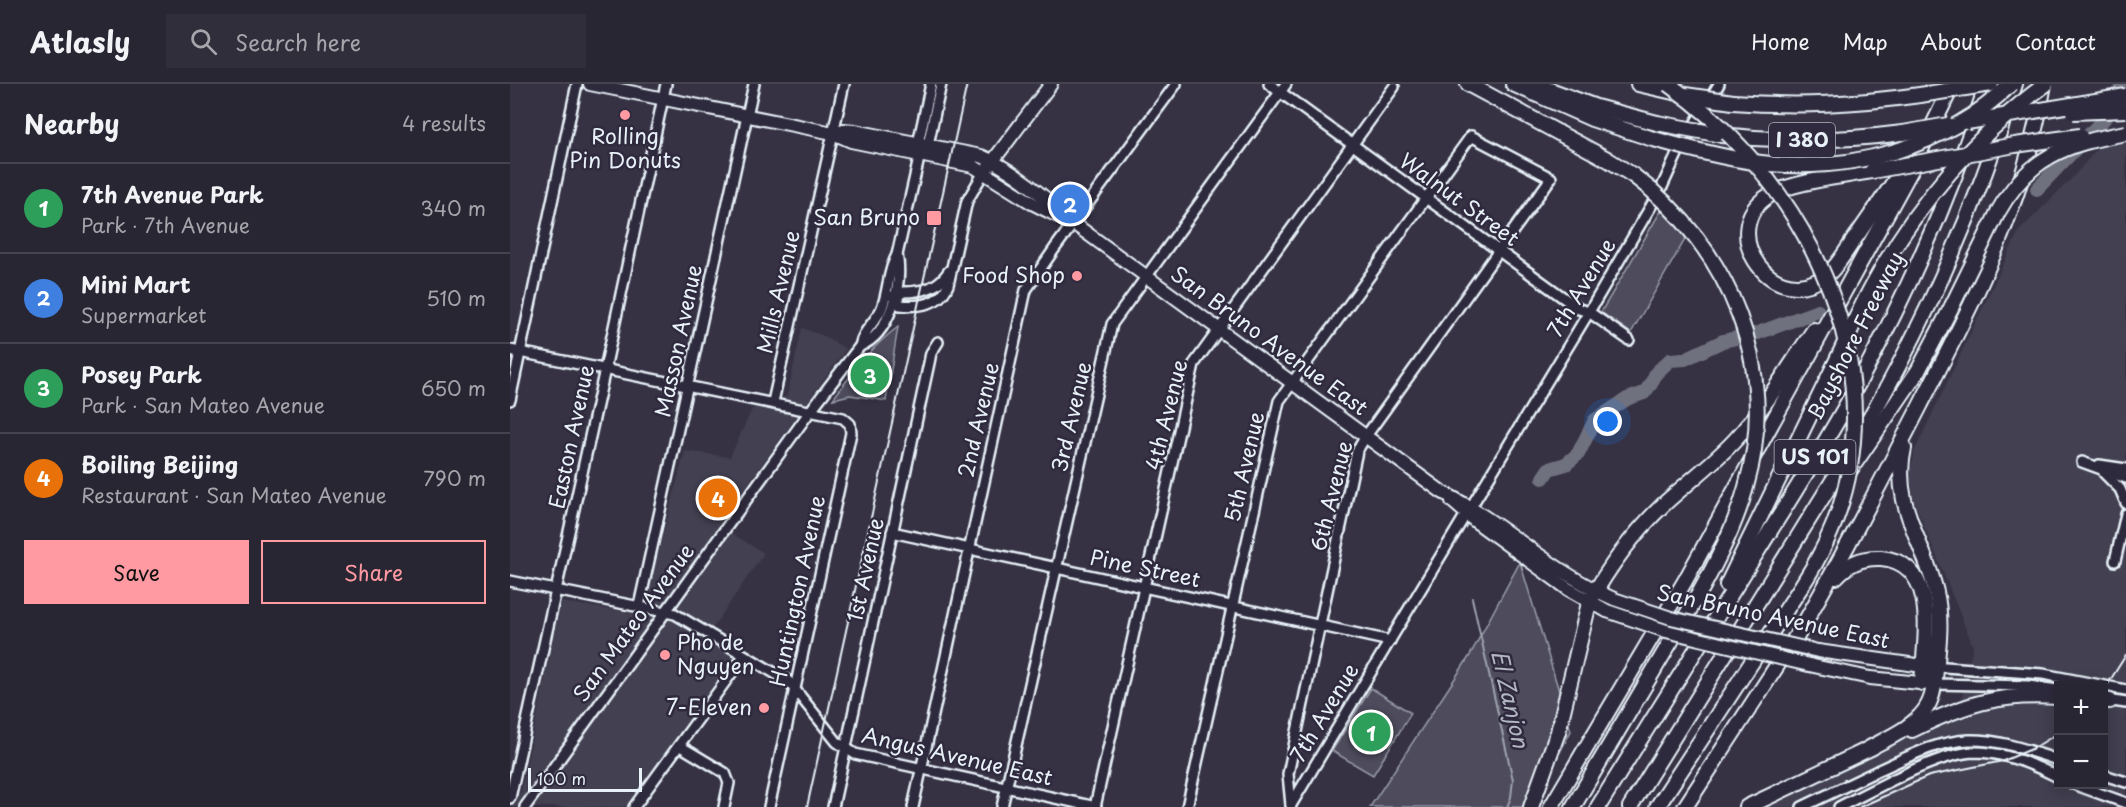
<!DOCTYPE html>
<meta charset="utf-8">
<style>
:root{--surface:#282633;--page:#302e3b;--text:#f1f3f6;--muted:#a5a5ac;--line:#44434e;--accent:#ff9aa2}
body{margin:0;font-family:"Playpen Sans",sans-serif;background:var(--page);color:var(--text)}
.controls{position:absolute;right:18px;bottom:18px;display:grid;overflow:hidden;border-radius:0px;box-shadow:0 3px 15px #0003}
.controls button{width:54px;height:54px;display:grid;place-items:center;padding:0;border:0;border-bottom:2px solid var(--line);background:var(--surface);color:var(--text);font:30px sans-serif}
.scale{position:absolute;left:18px;bottom:15px;width:114px;box-sizing:border-box;padding-left:6px;border:3px solid #e8f1f8;border-top:0;font-size:16px;line-height:21px;white-space:nowrap;color:#e8f1f8;-webkit-text-stroke:4px #2f2a3d;paint-order:stroke}
.you{position:absolute;left:1098px;top:338px;width:21px;height:21px;margin:-15px;border:4px solid #fff;border-radius:50%;background:#1a73e8;box-shadow:0 0 0 9px #1a73e833}
.badge{display:grid;place-items:center;width:39px;height:39px;border-radius:50%;background:var(--accent);color:#fff;font-size:20px;font-weight:700}
.pin{position:absolute;translate:-50% -50%;border:3px solid #fff;box-shadow:0 2px 6px #0006}
.list{margin:0;padding:0;list-style:none}
h2{display:flex;justify-content:space-between;align-items:center;height:78px;margin:0;padding:0 24px;font-size:26px}
h2 small{font-size:20px;font-weight:400;color:var(--muted)}
.list li{display:grid;grid-template-columns:39px 1fr auto;gap:18px;align-items:center;box-sizing:border-box;height:90px;padding:0 24px;border-top:2px solid var(--line)}
.list b{display:block;font-size:22px;white-space:nowrap}
.list p{margin:0;font-size:20px;white-space:nowrap;color:var(--muted)}
.list em{font-size:20px;font-style:normal;color:var(--muted)}
.actions{display:flex;gap:12px;padding:18px 24px}
.actions a{flex:1;padding:14px 0;border:2px solid var(--accent);border-radius:0px;text-align:center;font-size:21px;color:var(--accent)}
.actions .main{background:var(--accent);color:#111}
.icon{flex:none;width:33px;height:33px;fill:none;stroke:currentColor;stroke-width:2;stroke-linecap:round;stroke-linejoin:round}
.map{position:relative;flex:none;width:1616px;height:723px;overflow:hidden}
header{display:flex;align-items:center;gap:36px;box-sizing:border-box;height:84px;padding:0 30px;background:var(--surface);border-bottom:2px solid var(--line)}
header strong{font-size:28px}
nav{display:flex;gap:33px;margin-inline-start:auto;font-size:21px}
.search{width:420px;height:54px;background:var(--page);display:flex;align-items:center;gap:15px;box-sizing:border-box;padding:0 21px;border-radius:0px;color:var(--muted);font-size:22px}
main{display:flex}
aside{flex:1;background:var(--surface)}
.map>svg:first-child{display:block}
.built{fill:#433f51;fill-rule:evenodd}
.green{fill:#4d4b5c;stroke:#9a9eaa;stroke-width:1.5}
.lines{fill:none;stroke-linecap:round;stroke-linejoin:round}
.stream{stroke:#a0a4af;stroke-width:2}
.river{stroke:#70717f;stroke-width:14}
.minor-casing{stroke:#e8f1f8;stroke-width:14}
.major-casing{stroke:#e8f1f8;stroke-width:16}
.highway-casing{stroke:#e8f1f8;stroke-width:18}
.minor{stroke:#2f2a3d;stroke-width:9}
.major{stroke:#2f2a3d;stroke-width:12}
.highway{stroke:#2f2a3d;stroke-width:14}
.rail{stroke:#e8f1f8;stroke-width:2}
.major-bridge-casing{stroke:#e8f1f8;stroke-width:16;stroke-linecap:butt}
.highway-bridge-casing{stroke:#e8f1f8;stroke-width:18;stroke-linecap:butt}
.major-bridge{stroke:#2f2a3d;stroke-width:12}
.highway-bridge{stroke:#2f2a3d;stroke-width:14}
.poi-dot{fill:#ff9aa2;stroke:#2f2a3d;stroke-width:2}
.labels{text-anchor:middle;stroke-width:5;stroke-linejoin:round;paint-order:stroke}
.shield{fill:#2f2a3d;stroke:#b0b5c0;stroke-width:1.5}
.shield-label{font-size:20px;font-weight:bold;fill:#e8f1f8}
.poi-label{font-size:21px;fill:#e8f1f8;stroke:#2f2a3d;text-anchor:end}
.street-label{font-size:21px;fill:#e8f1f8;stroke:#2f2a3d}
.water-label{font-size:22px;font-style:italic;fill:#b2b7c2;stroke:#2f2a3d}
</style>
<header>
<strong>Atlasly</strong>
<div class="search"><svg class="icon" aria-label="search" viewBox="0 0 24 24"><circle cx="10" cy="10" r="6"/><path d="M15 15l6 6"/></svg>Search here</div>
<nav><a>Home</a><a>Map</a><a>About</a><a>Contact</a></nav>
</header>
<main>
<aside>
<h2>Nearby<small>4 results</small></h2>
<ul class="list">
<li><span class="badge" style="background:#2e9e5b">1</span><div><b>7th Avenue Park</b><p>Park · 7th Avenue</p></div><em>340 m</em></li>
<li><span class="badge" style="background:#3f7fe0">2</span><div><b>Mini Mart</b><p>Supermarket</p></div><em>510 m</em></li>
<li><span class="badge" style="background:#2e9e5b">3</span><div><b>Posey Park</b><p>Park · San Mateo Avenue</p></div><em>650 m</em></li>
<li><span class="badge" style="background:#e8710a">4</span><div><b>Boiling Beijing</b><p>Restaurant · San Mateo Avenue</p></div><em>790 m</em></li>
</ul>
<div class="actions"><a class="main">Save</a><a>Share</a></div>
</aside>
<div class="map">
<svg width="1616" height="723" viewBox="0 0 1616 723">
<rect width="100%" height="100%" fill="#363244"/>
<filter id="ink" filterUnits="userSpaceOnUse"><feTurbulence type="fractalNoise" baseFrequency=".0167" numOctaves="2"/><feDisplacementMap in="SourceGraphic" scale="12" xChannelSelector="R" yChannelSelector="G"/><feConvolveMatrix kernelMatrix="1 2 1 2 8 2 1 2 1" color-interpolation-filters="sRGB"/></filter>
<g filter="url(#ink)">
<g class="built">
<path d="M1616,55V723H1235L1450,623L1463,562L1404,417L1400,391L1405,366L1509,147L1563,93L1592,59ZM1548,602H1594V700H1548Z"/>
<path d="M292,244L314,252L336,265L208,441L254,469L202,545L232,563L117,723H1L11,707L51,518L132,530L175,367L220,373L242,325L277,312Z"/>
</g>
<g class="green">
<path d="M1158,115L1181,145L1121,249L1091,228Z"/>
<path d="M388,243L376,317L340,311L323,315C343,288 361,263 388,243Z"/>
<path d="M1010,478L1061,647L1022,723H860L959,573Z"/>
<path d="M861,604L901,629L863,691L822,667Z"/>
</g>
<g class="lines">
<path class="stream" d="M962,514L1003,696L1001,713L997,723"/>
<g class="river">
<path d="M1527,105L1594,35L1614,0"/>
<path d="M1033,394L1039,385L1056,380L1068,370L1085,336L1117,315L1134,309L1141,300L1146,289L1160,276L1175,275L1213,257L1248,249L1308,227"/>
</g>
<defs>
<g id="minor">
<path d="M759,0L1069,225L1079,228L1119,256"/>
<path d="M409,65L408,60L421,0"/>
<path d="M382,212L387,213L393,208C413,208 428,204 439,187"/>
<path d="M387,213L390,221C410,223 430,221 438,201L457,117L474,88"/>
<path d="M350,262C379,251 394,200 387,171"/>
<path d="M0,266L333,334L340,340L341,349L259,723"/>
<path d="M0,316L67,0"/>
<path d="M263,318L334,0"/>
<path d="M1572,378L1616,394"/>
<path d="M1589,381L1616,385"/>
<path d="M1594,389L1610,405L1616,419"/>
<path d="M961,423L1079,228L1151,105L1169,66L1209,0"/>
<path d="M382,448L880,557"/>
<path d="M1605,477L1616,430"/>
<path d="M0,497L165,530L278,597L327,658L345,670L586,723"/>
<path d="M129,522L244,0"/>
<path d="M1421,582L1533,590L1616,606"/>
<path d="M1424,600L1518,602L1548,606"/>
<path d="M1596,616L1616,619"/>
<path d="M170,662L215,689L219,699L214,723"/>
<path d="M1594,691L1616,698"/>
<path d="M1563,700L1616,719"/>
<path d="M0,714L95,285L156,0"/>
<path d="M781,721L956,430"/>
<path d="M15,723L301,326L350,262C353,247 364,239 371,226C379,208 377,188 387,171L410,70L418,61L431,0"/>
<path d="M124,723L234,572"/>
<path d="M323,723L419,279L421,269L428,258"/>
<path d="M403,723L516,206L545,164L666,0"/>
<path d="M492,723L602,240L776,0"/>
<path d="M585,723L684,280L884,3"/>
<path d="M677,723L769,317L961,52L1041,94L856,352L847,367L778,690L781,721"/>
<path d="M1292,723C1317,711 1342,699 1367,687C1396,674 1426,657 1459,656C1490,655 1519,667 1548,676"/>
<path d="M1329,723C1364,706 1427,669 1465,668C1494,668 1523,680 1548,693"/>
</g>
<g id="major">
<path d="M80,0L323,49L341,57L463,82L522,119L556,136"/>
<path d="M323,49L334,46L345,47L471,72C501,84 539,116 563,139L932,408C994,439 1040,487 1104,515"/>
<path d="M479,82L541,0"/>
<path d="M942,417L965,437L1058,505L1097,527"/>
<path d="M1308,567L1413,582"/>
<path d="M1299,581L1360,594L1420,600"/>
</g>
<g id="highway">
<path d="M958,0L1097,75L1124,92"/>
<path d="M1003,0L1082,35L1140,54"/>
<path d="M1024,0L1086,23L1147,39"/>
<path d="M1128,0L1172,10"/>
<path d="M1223,18C1289,23 1345,20 1410,11"/>
<path d="M1211,51C1272,58 1332,57 1393,49"/>
<path d="M1362,87C1336,92 1280,98 1260,111C1202,145 1266,238 1321,187C1331,177 1339,162 1348,150C1363,128 1379,106 1394,83"/>
<path d="M1336,392L1408,287L1442,222"/>
<path d="M1326,493C1338,479 1353,473 1371,474C1431,479 1414,560 1412,599"/>
<path d="M1217,501L1324,282"/>
<path d="M1287,552C1331,476 1371,398 1411,320C1465,215 1515,118 1534,0"/>
<path d="M1594,616L1600,617"/>
<path d="M1402,646C1455,620 1489,609 1548,613"/>
<path d="M1356,666C1374,656 1396,647 1410,632C1423,619 1424,603 1426,586C1429,560 1432,534 1426,508C1414,457 1381,420 1394,364"/>
<path d="M1021,723L1048,648L1079,519C1099,482 1124,449 1154,420C1178,398 1204,379 1226,355C1256,322 1279,283 1304,246"/>
<path d="M1041,723L1175,497L1401,86L1443,0"/>
<path d="M1063,723L1190,508"/>
<path d="M1088,723C1141,638 1194,553 1247,468C1281,413 1317,358 1348,300C1400,204 1444,104 1477,0"/>
<path d="M1120,723C1171,642 1221,561 1271,480C1312,414 1354,349 1389,281C1436,191 1475,97 1505,0"/>
<path d="M1147,723L1291,503"/>
<path d="M1175,723L1287,551"/>
<path d="M1237,723L1363,663"/>
</g>
</defs>
<use href="#minor" class="minor-casing"/>
<use href="#major" class="major-casing"/>
<use href="#highway" class="highway-casing"/>
<use href="#minor" class="minor"/>
<use href="#major" class="major"/>
<use href="#highway" class="highway"/>
<g class="rail">
<path d="M1594,606L1616,571"/>
<path d="M297,723L457,0"/>
<path d="M1350,723L1419,692L1493,677L1524,664L1548,649"/>
</g>
<defs>
<g id="major-bridge">
<path d="M1104,515L1161,534L1308,567"/>
<path d="M1097,527L1156,547L1299,581"/>
</g>
<g id="highway-bridge">
<path d="M1158,0C1277,82 1364,235 1340,382C1333,426 1315,466 1291,503"/>
<path d="M1175,11L1223,18"/>
<path d="M1410,11L1481,0"/>
<path d="M1563,28L1616,26"/>
<path d="M1457,38L1616,12"/>
<path d="M1147,39L1206,50"/>
<path d="M1393,49L1438,41"/>
<path d="M1140,54C1176,64 1213,74 1251,79C1342,89 1435,64 1501,0"/>
<path d="M1362,87L1505,61L1570,52"/>
<path d="M1124,92C1220,164 1270,284 1236,403C1226,440 1209,474 1190,508"/>
<path d="M1442,222L1488,128C1519,72 1556,60 1616,49"/>
<path d="M1324,282C1338,253 1350,223 1366,195C1407,119 1466,51 1536,0"/>
</g>
</defs>
<use href="#major-bridge" class="major-bridge-casing"/>
<use href="#highway-bridge" class="highway-bridge-casing"/>
<use href="#major-bridge" class="major-bridge"/>
<use href="#highway-bridge" class="highway-bridge"/>
</g>
</g>
<g class="poi-dot">
<circle cx="115" cy="31" r="6"/>
<rect x="416" y="126" width="16" height="16" rx="3"/>
<circle cx="567" cy="192" r="6"/>
<circle cx="155" cy="571" r="6"/>
<circle cx="254" cy="624" r="6"/>
</g>
<g class="labels">
<g class="shield">
<rect x="1259" y="39" width="66" height="34" rx="4.5"/>
<rect x="1264.5" y="356" width="81" height="34" rx="4.5"/>
</g>
<g class="shield-label">
<text x="1292" y="63">I 380</text>
<text x="1305" y="380">US 101</text>
</g>
<g class="poi-label">
<text x="115" y="60" text-anchor="middle">Rolling<tspan x="115" dy="24">Pin Donuts</tspan></text>
<text x="410" y="141">San Bruno</text>
<text x="555" y="199">Food Shop</text>
<text x="167" y="566" text-anchor="start">Pho de<tspan x="167" dy="24">Nguyen</tspan></text>
<text x="242" y="631">7-Eleven</text>
</g>
<g class="street-label">
<text transform="translate(949 116) rotate(36)" y="7">Walnut Street</text>
<text transform="translate(1072 204) rotate(-59)" y="7">7th Avenue</text>
<text transform="translate(269 208) rotate(-77)" y="7">Mills Avenue</text>
<text transform="translate(1346 252) rotate(-63)" y="7">Bayshore Freeway</text>
<text transform="translate(169 257) rotate(-78)" y="7">Masson Avenue</text>
<text transform="translate(759 257) rotate(36)" y="7">San Bruno Avenue East</text>
<text transform="translate(657 331) rotate(-76)" y="7">4th Avenue</text>
<text transform="translate(562 333) rotate(-77)" y="7">3rd Avenue</text>
<text transform="translate(469 336) rotate(-77)" y="7">2nd Avenue</text>
<text transform="translate(62 353) rotate(-78)" y="7">Easton Avenue</text>
<text transform="translate(735 383) rotate(-77)" y="7">5th Avenue</text>
<text transform="translate(822 412) rotate(-76)" y="7">6th Avenue</text>
<text transform="translate(635 485) rotate(12)" y="7">Pine Street</text>
<text transform="translate(356 486) rotate(-78)" y="7">1st Avenue</text>
<text transform="translate(288 507) rotate(-78)" y="7">Huntington Avenue</text>
<text transform="translate(1263 533) rotate(12)" y="7">San Bruno Avenue East</text>
<text transform="translate(124 539) rotate(-54)" y="7">San Mateo Avenue</text>
<text transform="translate(815 629) rotate(-59)" y="7">7th Avenue</text>
<text transform="translate(447 673) rotate(13)" y="7">Angus Avenue East</text>
</g>
<g class="water-label">
<text transform="translate(1000 615) rotate(77)" y="8">El Zanjon</text>
</g>
</g>
</svg>
<div class="controls">
<button>+</button>
<button>−</button>
</div>
<div class="scale">100 m</div>
<div class="you"></div>
<div class="pin badge" style="left:861px;top:648px;background:#2e9e5b">1</div>
<div class="pin badge" style="left:560px;top:120px;background:#3f7fe0">2</div>
<div class="pin badge" style="left:360px;top:291px;background:#2e9e5b">3</div>
<div class="pin badge" style="left:208px;top:414px;background:#e8710a">4</div>
</div>
</main>
